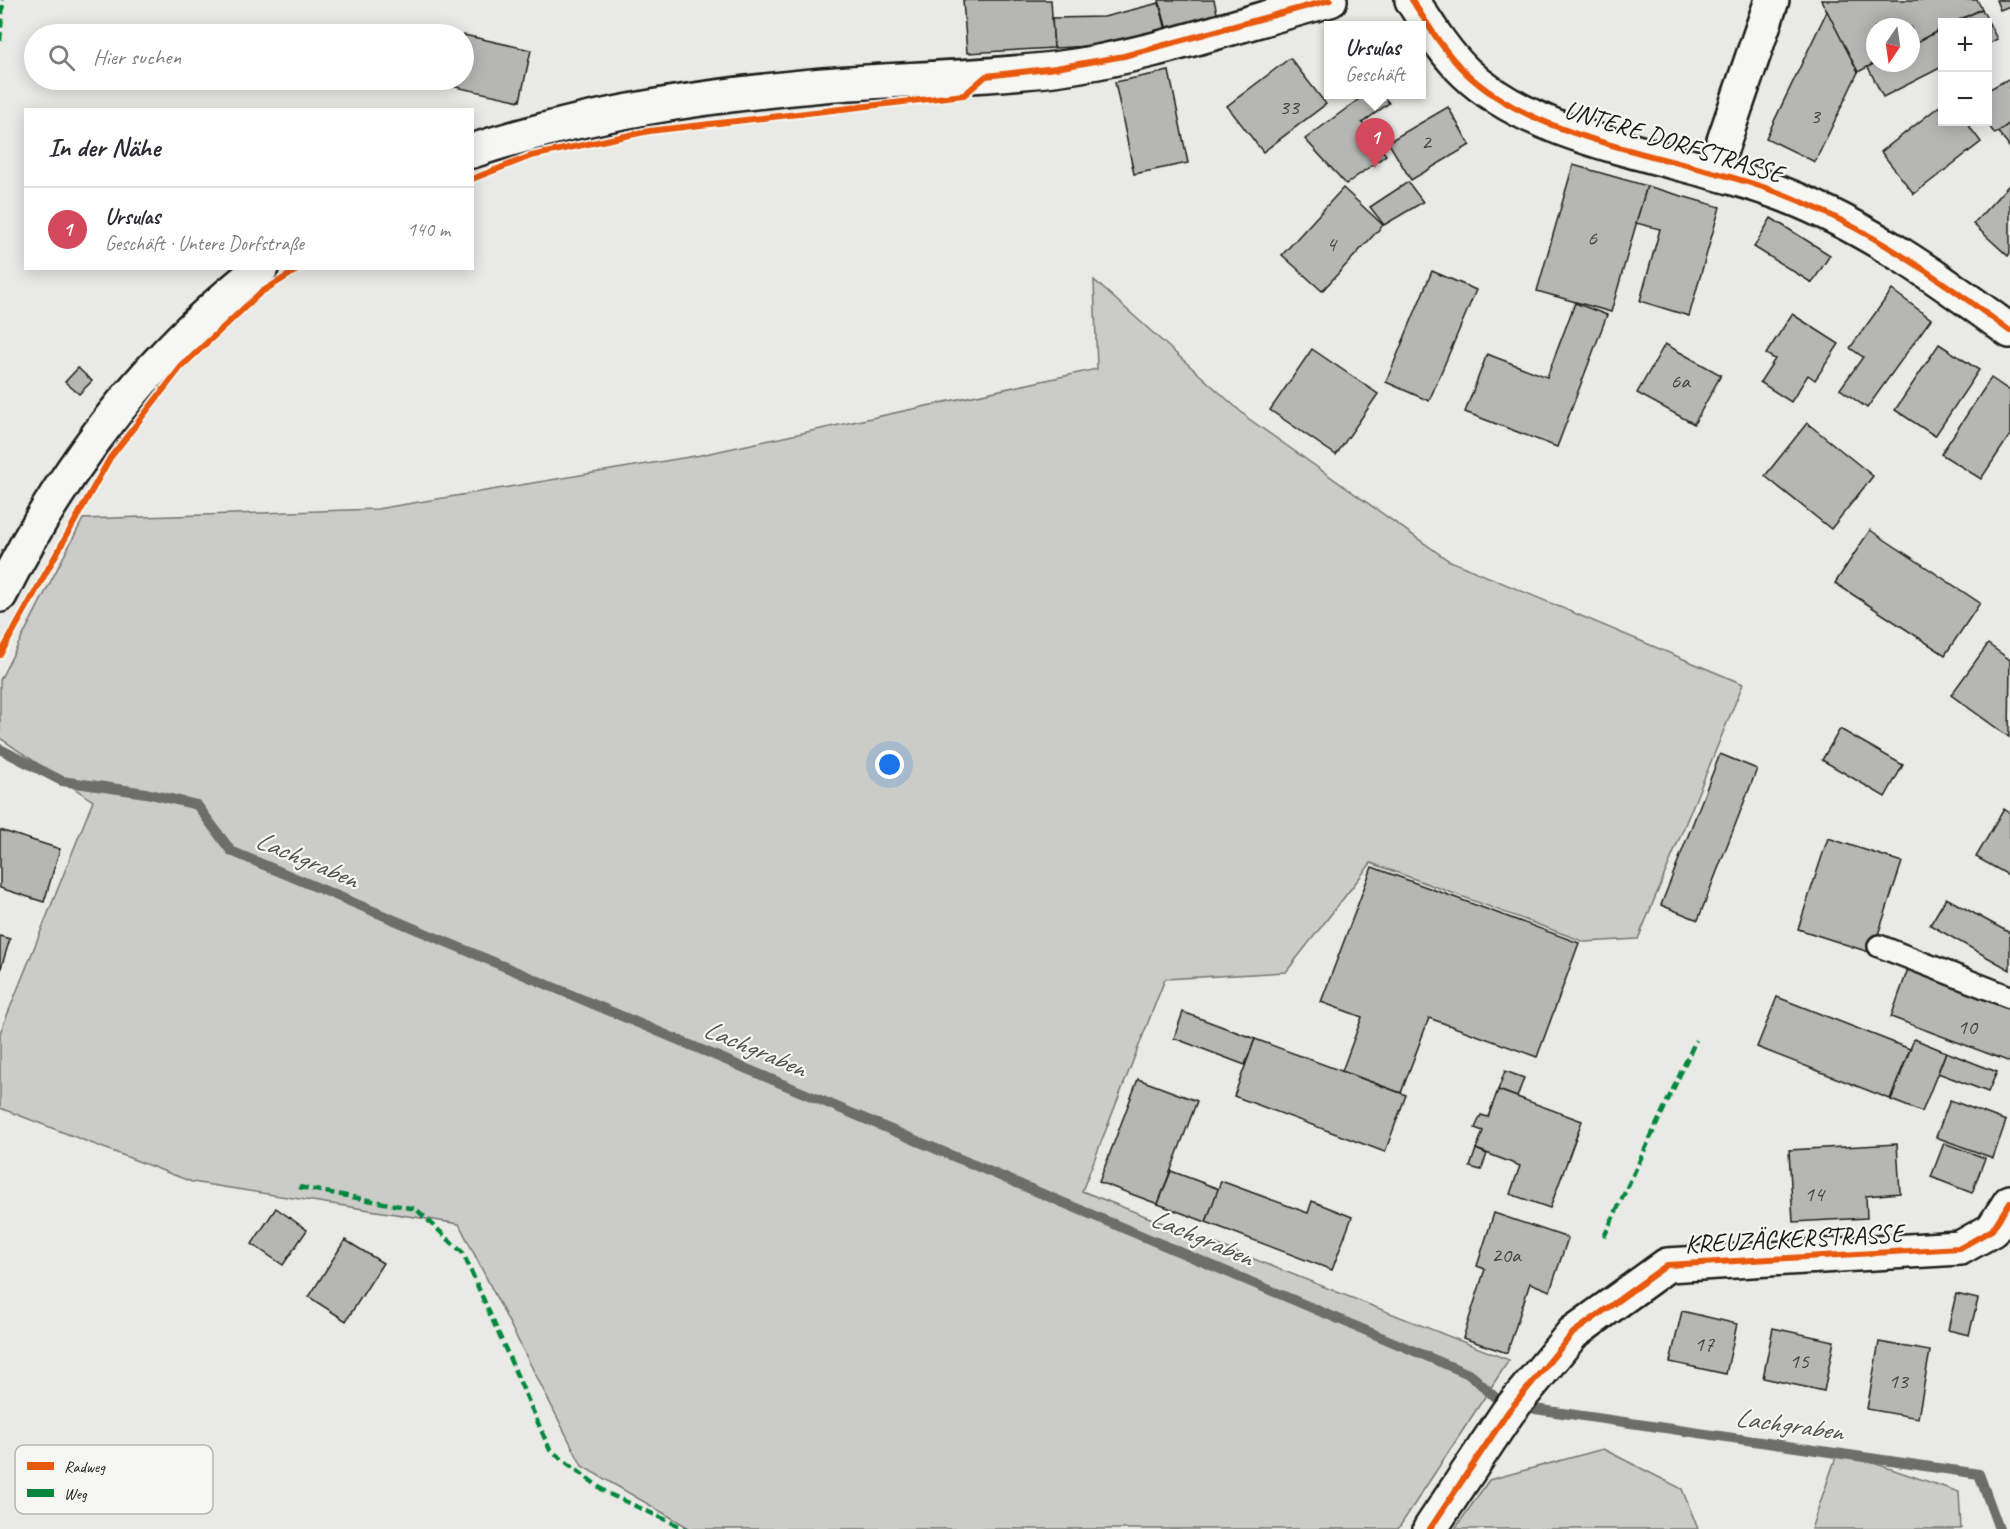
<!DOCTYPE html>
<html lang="de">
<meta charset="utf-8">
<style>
:root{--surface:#fff;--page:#f2f2f3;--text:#2b2b33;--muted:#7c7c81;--line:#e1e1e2;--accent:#d1495b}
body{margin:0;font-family:Caveat,sans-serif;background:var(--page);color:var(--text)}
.controls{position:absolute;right:18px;top:18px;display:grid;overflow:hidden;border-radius:0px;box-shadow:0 3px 15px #0003}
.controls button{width:54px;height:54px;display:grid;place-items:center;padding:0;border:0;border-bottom:2px solid var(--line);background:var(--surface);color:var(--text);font:30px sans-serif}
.compass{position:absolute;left:1866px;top:18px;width:54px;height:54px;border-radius:50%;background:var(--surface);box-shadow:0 3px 15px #0003;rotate:193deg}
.you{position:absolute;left:890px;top:765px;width:21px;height:21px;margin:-15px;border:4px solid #fff;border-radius:50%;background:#1a73e8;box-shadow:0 0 0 9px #1a73e833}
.badge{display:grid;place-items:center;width:39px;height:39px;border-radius:50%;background:var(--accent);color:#fff;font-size:20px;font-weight:700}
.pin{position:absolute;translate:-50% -50px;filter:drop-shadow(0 2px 3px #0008)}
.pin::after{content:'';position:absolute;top:32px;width:21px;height:18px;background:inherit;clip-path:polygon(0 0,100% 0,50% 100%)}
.popup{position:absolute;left:1324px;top:21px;width:102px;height:78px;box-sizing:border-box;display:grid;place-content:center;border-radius:0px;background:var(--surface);filter:drop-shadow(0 2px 4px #0005);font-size:20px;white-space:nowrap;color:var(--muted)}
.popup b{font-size:22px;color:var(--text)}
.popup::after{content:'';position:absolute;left:50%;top:100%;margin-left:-12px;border:12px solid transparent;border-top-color:var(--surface)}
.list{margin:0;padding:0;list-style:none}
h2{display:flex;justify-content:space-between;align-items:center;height:78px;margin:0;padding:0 24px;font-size:26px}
h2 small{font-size:20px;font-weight:400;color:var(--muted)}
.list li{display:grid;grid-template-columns:39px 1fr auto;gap:18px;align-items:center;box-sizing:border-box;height:84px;padding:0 24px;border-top:2px solid var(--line)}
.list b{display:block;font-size:22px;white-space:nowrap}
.list p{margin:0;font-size:20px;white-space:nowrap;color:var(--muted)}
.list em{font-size:20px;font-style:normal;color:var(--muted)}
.icon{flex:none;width:33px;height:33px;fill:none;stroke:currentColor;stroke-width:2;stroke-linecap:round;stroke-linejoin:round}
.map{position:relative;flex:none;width:2010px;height:1529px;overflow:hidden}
.search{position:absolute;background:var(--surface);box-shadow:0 3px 15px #0003;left:24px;top:24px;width:450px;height:66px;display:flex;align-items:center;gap:15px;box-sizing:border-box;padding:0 21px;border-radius:33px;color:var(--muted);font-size:22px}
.panel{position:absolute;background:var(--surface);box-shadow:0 3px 15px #0003;left:24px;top:108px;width:450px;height:162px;border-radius:0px}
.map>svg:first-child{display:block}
.green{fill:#cbcbc7;stroke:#747472;stroke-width:1.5}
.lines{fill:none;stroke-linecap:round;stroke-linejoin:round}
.stream{stroke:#6d6d6c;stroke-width:10}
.building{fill:#b6b6b3;stroke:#1c1c1c;stroke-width:1.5}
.lane-casing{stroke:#1c1c1c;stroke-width:26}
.street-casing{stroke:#1c1c1c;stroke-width:38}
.secondary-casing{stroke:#1c1c1c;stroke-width:38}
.lane{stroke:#f6f6f2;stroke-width:21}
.street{stroke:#f6f6f2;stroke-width:33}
.secondary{stroke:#f6f6f2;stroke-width:33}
.quiet{stroke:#00873e;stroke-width:4.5;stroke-dasharray:9 4.5;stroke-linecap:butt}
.cycleway-casing{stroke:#f6f6f2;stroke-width:10}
.cycleway{stroke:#e8590c;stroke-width:6}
.labels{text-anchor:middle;stroke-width:4.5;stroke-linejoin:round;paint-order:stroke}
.number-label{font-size:22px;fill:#424242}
.street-label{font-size:26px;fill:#1c1c1c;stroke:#f6f6f2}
.water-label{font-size:27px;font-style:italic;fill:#525251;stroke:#f6f6f2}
.key{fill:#f6f6f2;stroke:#b5b5b2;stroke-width:1.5}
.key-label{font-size:16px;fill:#1c1c1c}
</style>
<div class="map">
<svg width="2010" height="1529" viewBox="0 0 2010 1529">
<rect width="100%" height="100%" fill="#e9e9e5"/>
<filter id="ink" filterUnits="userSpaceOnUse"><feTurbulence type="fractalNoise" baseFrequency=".0167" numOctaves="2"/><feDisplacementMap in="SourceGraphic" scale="12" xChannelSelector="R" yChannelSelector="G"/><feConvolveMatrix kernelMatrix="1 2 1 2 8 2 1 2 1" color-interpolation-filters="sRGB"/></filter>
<g filter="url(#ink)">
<g class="green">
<path d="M1094,280L1249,419L1448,560L1743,684L1638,939L1585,942L1371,863L1286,972L1165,979L1082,1191L1509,1360L1398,1529H691L582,1466L459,1224L192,1182L0,1108V1033L93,801L0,738V680L83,519L377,509L701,455L1097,369Z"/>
<path d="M1603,1449L1682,1489L1698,1529H1455L1489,1480Z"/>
<path d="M1838,1451L1959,1492L1961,1529H1811Z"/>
</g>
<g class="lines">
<g class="stream">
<path d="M0,749L62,781L146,793L197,805L231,851L1471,1375L1498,1400"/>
<path d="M1535,1409L1979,1474L1999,1529"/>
</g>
</g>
<g class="building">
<path d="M963,0H1051L1054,48L967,53Z"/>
<path d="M1159,0H1214L1218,17L1167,30Z"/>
<path d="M1821,0H1977L1982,9L1955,22H1942V29L1911,45V27H1875V63L1858,72Z"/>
<path d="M1996,0H2010V6L2000,10Z"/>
<path d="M1159,3L1166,30L1107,45L1054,48L1052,18L1104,17Z"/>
<path d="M1982,9L1997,39L1988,44V22H1955Z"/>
<path d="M1827,11L1858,72L1815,162L1766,138Z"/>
<path d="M1942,29V67L1883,97L1868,67L1875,63H1911V45Z"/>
<path d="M464,35L531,50L520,101L451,86L452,80H464Z"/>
<path d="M1290,58L1326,104L1263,152L1227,106Z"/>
<path d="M1169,71L1188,163L1134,174L1115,82Z"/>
<path d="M2010,78V123L1995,134L1986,122L1988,90Z"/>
<path d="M1366,94H1382L1389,103L1362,123L1386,155L1346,184L1305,139Z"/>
<path d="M1942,104V122H1966L1981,142L1914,194L1881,152Z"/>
<path d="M1448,107L1470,145L1411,180L1388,142Z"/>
<path d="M2010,123V148L1998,132Z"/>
<path d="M1573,165L1647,186L1611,312L1537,291Z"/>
<path d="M1408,182L1423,202L1384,225L1370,207Z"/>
<path d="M2010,184V253L2008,256L1973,224Z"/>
<path d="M1647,186L1720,207L1689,316L1640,301L1660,229L1636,223Z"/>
<path d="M1343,188L1383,225L1322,291L1282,255Z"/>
<path d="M1771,218L1830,255L1812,283L1754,247Z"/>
<path d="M1432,271L1476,290L1429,401L1386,382Z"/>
<path d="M1892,290L1931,319L1867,408L1840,389L1863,357L1850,348Z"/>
<path d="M1575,303L1607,315L1557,447L1465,412L1487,354L1547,377Z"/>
<path d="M1792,314L1839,344L1815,380L1808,375L1791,402L1760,382L1775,359L1766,354Z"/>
<path d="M1665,344L1721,375L1694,424L1637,393Z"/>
<path d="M1939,344L1979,370L1935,436L1895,410Z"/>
<path d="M1312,349L1378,394L1336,455L1270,410Z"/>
<path d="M78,368L92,381L79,394L65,382Z"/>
<path d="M1991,378L2010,391V435L1981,479L1941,454Z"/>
<path d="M1807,423L1873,476L1831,529L1765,476Z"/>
<path d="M1870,530L1980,603L1945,655L1835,583Z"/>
<path d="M1988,644L2010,660L2009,737L1951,695Z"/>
<path d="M1840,729L1903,765L1885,797L1822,760Z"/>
<path d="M1720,754L1757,769L1698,920L1661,905Z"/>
<path d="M2004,809L2010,813V876L1976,857Z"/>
<path d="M0,830L60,849L44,902L0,888Z"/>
<path d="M1828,838L1902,862L1872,953L1798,929Z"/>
<path d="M1372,867L1579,943L1537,1057L1429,1018L1401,1093L1342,1071L1362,1017L1321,1002Z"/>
<path d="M1946,898L2010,933V970L1930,925Z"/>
<path d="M0,936L10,939L0,971Z"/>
<path d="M1908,969L2010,1006V1062L1891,1017Z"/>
<path d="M1777,997L1910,1049L1890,1099L1757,1047Z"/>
<path d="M1183,1012L1255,1039L1245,1065L1174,1038Z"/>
<path d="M1255,1039L1406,1095L1385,1152L1234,1096Z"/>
<path d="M1914,1039L1946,1052L1922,1112L1891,1100Z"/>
<path d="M1946,1052L1997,1072L1988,1092L1938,1073Z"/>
<path d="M1505,1071L1524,1078L1517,1097L1498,1090Z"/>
<path d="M1138,1079L1197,1101L1158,1204L1099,1182Z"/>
<path d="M1498,1090L1582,1121L1550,1208L1510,1194L1520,1166L1476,1149L1483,1131L1475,1128L1481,1115L1488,1117Z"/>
<path d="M1950,1100L2006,1121L1993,1158L1936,1137Z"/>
<path d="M1944,1143L1985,1158L1972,1193L1931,1177Z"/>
<path d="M1897,1144L1900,1193L1866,1196L1867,1218L1793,1222L1789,1150Z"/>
<path d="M1476,1149L1487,1154L1481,1170L1470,1167Z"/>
<path d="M1171,1171L1219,1189L1206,1222L1158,1204Z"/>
<path d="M1221,1181L1308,1213L1312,1201L1352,1217L1332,1270L1206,1222Z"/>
<path d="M276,1208L307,1230L283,1265L252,1244Z"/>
<path d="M1494,1213L1568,1238L1550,1291L1530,1283L1507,1353L1463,1338L1485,1269L1477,1266Z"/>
<path d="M345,1240L383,1263L346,1321L309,1297Z"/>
<path d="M1956,1294L1978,1299L1969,1335L1948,1330Z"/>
<path d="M1682,1311L1737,1324L1726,1374L1670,1362Z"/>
<path d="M1773,1328L1834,1341L1824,1391L1763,1378Z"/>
<path d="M1879,1342L1930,1351L1918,1418L1867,1409Z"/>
</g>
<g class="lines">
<defs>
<path id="lane" d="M1879,946L2010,997"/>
<g id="street">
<path d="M1714,170L1772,0"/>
<path d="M1430,1529L1508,1412L1573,1333L1667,1265L1960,1248L1992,1230L2010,1202"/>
</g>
<g id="secondary">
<path d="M1412,0C1428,25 1444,52 1466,73C1541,145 1688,157 1785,195C1867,227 1940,279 2010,331"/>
<path d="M472,151C587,113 703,96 823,85C900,79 977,78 1054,69C1148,57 1239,24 1330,0"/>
<path d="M0,595C63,468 148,356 261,268"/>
</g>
</defs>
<use href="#lane" class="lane-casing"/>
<use href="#street" class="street-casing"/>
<use href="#secondary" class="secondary-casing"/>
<use href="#lane" class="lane"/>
<use href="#street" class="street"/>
<use href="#secondary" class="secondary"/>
<g class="quiet">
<path d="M0,41L3,0"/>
<path d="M299,1187L416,1209L463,1253L550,1450L607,1493L686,1529"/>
<path d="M1604,1237L1696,1040"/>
</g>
<defs>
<g id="cycleway">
<path d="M1412,0C1428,25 1444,52 1466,73C1541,145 1688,157 1785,195C1867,227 1940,279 2010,331"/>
<path d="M472,179L531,156L649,131L964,95L986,76L1056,68L1124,56L1330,0"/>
<path d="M0,655L110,458L181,367L260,293L300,268"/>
<path d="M1430,1529L1508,1412L1573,1333L1667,1265L1960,1248L1992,1230L2010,1202"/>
</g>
</defs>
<use href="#cycleway" class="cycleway-casing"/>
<use href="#cycleway" class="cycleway"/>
</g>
</g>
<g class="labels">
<g class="number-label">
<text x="1289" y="114">33</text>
<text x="1815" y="123">3</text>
<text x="1426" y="149">2</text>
<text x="1592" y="245">6</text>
<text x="1331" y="251">4</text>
<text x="1680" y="388">6a</text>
<text x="1967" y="1034">10</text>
<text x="1814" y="1201">14</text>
<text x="1506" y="1262">20a</text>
<text x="1704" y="1351">17</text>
<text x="1799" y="1368">15</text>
<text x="1898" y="1388">13</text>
</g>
<g class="street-label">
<text transform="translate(1674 141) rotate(17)" y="9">UNTERE DORFSTRASSE</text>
<text transform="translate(1794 1238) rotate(-3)" y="9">KREUZÄCKERSTRASSE</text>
</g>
<g class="water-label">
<text transform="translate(307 859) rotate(23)" y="9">Lachgraben</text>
<text transform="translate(755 1048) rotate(23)" y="9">Lachgraben</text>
<text transform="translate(1202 1237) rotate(23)" y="9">Lachgraben</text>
<text transform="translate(1789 1424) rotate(8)" y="9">Lachgraben</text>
</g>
</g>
<rect x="15" y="1445" width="198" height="69" rx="9" class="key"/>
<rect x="27" y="1462" width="27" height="8" fill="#e8590c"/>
<rect x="27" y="1489" width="27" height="8" fill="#00873e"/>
<g class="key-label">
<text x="64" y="1472">Radweg</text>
<text x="64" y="1499">Weg</text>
</g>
</svg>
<div class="controls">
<button>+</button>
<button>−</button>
</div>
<svg class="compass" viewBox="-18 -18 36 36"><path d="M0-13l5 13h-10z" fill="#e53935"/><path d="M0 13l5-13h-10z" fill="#7c7c81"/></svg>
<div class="you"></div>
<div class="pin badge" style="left:1375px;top:168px">1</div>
<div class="popup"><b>Ursulas</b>Geschäft</div>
<div class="search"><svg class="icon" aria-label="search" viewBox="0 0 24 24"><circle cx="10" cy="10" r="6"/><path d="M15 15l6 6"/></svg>Hier suchen</div>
<section class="panel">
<h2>In der Nähe<small></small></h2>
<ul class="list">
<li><span class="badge">1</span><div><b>Ursulas</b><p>Geschäft · Untere Dorfstraße</p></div><em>140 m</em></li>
</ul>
</section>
</div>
